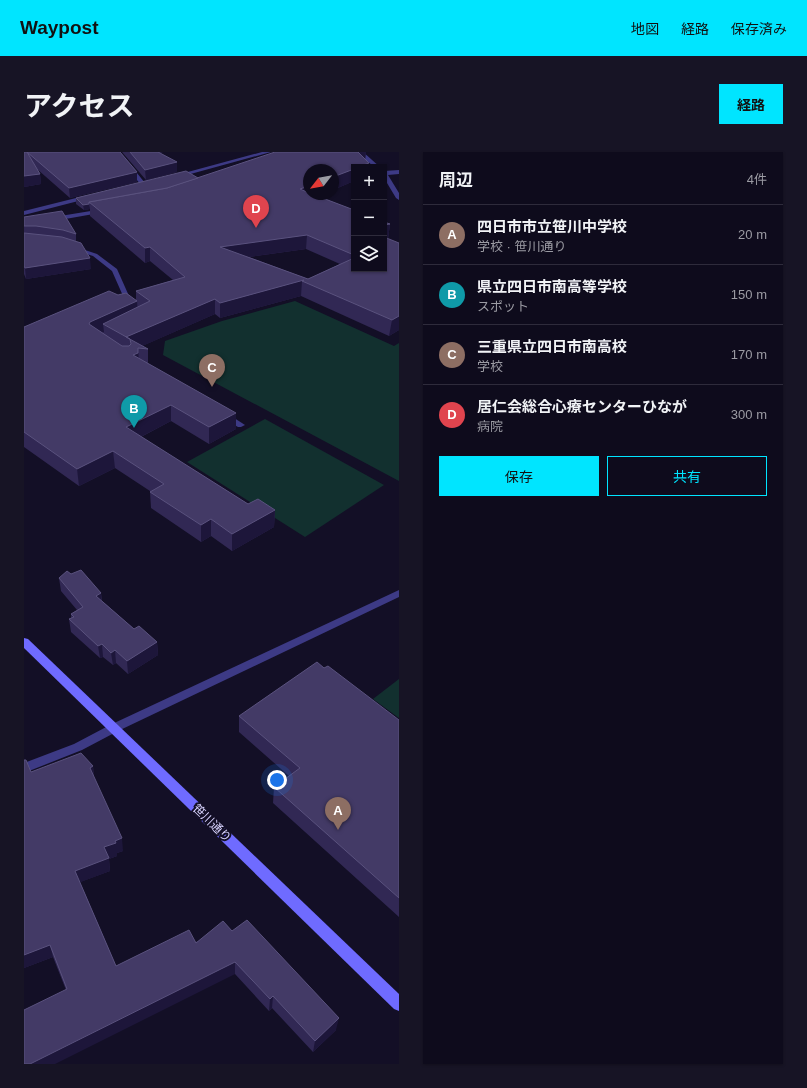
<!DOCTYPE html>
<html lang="ja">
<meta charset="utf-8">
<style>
:root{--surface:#0e0b1c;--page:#171425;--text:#f1f3f6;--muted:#9b9ba3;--line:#2e2b3b;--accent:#00e5ff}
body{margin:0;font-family:Arial,"Noto Sans JP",sans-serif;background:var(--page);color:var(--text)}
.controls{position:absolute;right:12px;top:12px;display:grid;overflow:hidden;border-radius:0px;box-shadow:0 1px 3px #0004}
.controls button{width:36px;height:36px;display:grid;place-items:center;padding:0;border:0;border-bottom:1px solid var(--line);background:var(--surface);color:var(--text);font:20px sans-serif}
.compass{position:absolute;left:279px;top:12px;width:36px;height:36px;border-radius:50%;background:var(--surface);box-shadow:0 1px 3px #0004;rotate:239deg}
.you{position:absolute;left:253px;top:628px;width:14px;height:14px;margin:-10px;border:3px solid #fff;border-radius:50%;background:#1a73e8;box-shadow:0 0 0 6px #1a73e833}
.badge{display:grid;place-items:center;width:26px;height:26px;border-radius:50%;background:var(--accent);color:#fff;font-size:13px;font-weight:700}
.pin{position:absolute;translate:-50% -33px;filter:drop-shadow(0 1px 2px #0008)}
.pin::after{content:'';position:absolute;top:21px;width:14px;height:12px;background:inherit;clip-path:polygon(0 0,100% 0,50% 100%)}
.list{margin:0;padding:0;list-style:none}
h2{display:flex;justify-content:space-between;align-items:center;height:52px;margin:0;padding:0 16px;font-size:17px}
h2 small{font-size:13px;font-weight:400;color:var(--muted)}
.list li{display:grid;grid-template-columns:26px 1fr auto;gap:12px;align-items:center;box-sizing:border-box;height:60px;padding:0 16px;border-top:1px solid var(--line)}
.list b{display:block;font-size:15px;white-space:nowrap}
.list p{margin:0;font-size:13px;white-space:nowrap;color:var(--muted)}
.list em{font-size:13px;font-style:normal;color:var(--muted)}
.actions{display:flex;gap:8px;padding:12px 16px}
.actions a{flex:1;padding:9px 0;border:1px solid var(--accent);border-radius:0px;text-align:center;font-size:14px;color:var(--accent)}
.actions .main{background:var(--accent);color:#111}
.icon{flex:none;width:22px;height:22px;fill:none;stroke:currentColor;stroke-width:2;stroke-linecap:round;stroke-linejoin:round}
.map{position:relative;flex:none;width:375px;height:912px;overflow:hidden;border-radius:0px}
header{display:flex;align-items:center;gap:24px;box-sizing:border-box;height:56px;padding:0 20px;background:var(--accent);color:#111}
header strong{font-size:19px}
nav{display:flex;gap:22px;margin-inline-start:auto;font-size:14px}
.intro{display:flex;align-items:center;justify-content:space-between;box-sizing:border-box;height:96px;padding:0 24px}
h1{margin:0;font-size:28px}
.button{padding:10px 18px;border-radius:0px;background:var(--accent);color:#111;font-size:14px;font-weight:700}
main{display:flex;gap:24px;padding:0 24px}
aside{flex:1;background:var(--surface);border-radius:0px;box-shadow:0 1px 3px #0004}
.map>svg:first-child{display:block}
.green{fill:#12302f}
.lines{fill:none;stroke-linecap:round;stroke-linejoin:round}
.lane{fill:#3d3a85;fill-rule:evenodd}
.street{fill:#3d3a85;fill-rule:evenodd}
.secondary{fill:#6f6bff;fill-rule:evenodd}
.wall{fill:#312854;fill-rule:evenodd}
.shaded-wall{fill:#1d163a}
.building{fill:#433a66;stroke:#5a527e}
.labels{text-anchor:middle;stroke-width:4;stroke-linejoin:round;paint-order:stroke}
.near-street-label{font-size:12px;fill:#d9d4ff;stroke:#130f26}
</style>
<header>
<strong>Waypost</strong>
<nav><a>地図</a><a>経路</a><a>保存済み</a></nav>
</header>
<div class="intro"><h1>アクセス</h1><a class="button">経路</a></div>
<main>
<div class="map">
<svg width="375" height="912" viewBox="0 0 375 912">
<rect width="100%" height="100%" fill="#130f26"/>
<g class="green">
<path d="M271,149L370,194L375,191V329L139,203L141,189L198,169Z"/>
<path d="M241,267L360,333L281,385L163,310Z"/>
<path d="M375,527V566L349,547Z"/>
</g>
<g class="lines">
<g class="lane">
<path d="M333,0H339L356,15H350Z"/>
<path d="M375,18V22L364,23L375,41V48L372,46L360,26V19Z"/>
<path d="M79,57L82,59L81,60L30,69L27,67L30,65Z"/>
<path d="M49,94L73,102L93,117L109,153L108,154L103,153L88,119L69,104L47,97V95Z"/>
<path d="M198,262H204L221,273L217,275H214L198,266Z"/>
</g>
<g class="street">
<path d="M90,0H96L121,31V33H117Z"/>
<path d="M238,0H247L152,26L149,24Z"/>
<path d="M64,43L67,45L66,46L0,63V59Z"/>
<path d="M375,438V445L94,579L58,598L0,621V611L50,592L86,573Z"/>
</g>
<path class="secondary" d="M0,486L4,487L375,842V859L370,857L0,496Z"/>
</g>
<g class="wall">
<path d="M0,0H96L113,30L46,46L13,17L16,22L17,32L0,35Z"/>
<path d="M98,0H139L135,1L153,20L122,28Z"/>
<path d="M342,0L341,7L345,11V15H330V29L309,38V18L293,44L330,58V117L366,72L364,87L375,178L365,184L277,144L196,166L191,162L118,194L124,197V212L212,277L185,292L147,269L117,285L224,352L251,358L250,375L208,399L187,384L177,390L127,356L126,340V339L91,316L55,334L0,295V175L94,143L112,148V139L149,128L126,109L121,111L66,64V57L60,58L52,52V46L174,26ZM282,97L316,112L284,127L225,105Z"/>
<path d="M0,65L52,82V90L67,117L2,127L0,122Z"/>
<path d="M47,422L77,441L78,449L110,477L133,490L134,503L104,522L92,511L89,513L79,505L76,506L47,480L45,467L47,466V462L53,458L37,439L35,426Z"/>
<path d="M215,564L375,568V765L249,651L250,635L265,624L215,580Z"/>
<path d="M69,614L70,626L99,699L93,701V704L85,707L86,719L56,730L92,814L208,779L312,878L289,900L248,856L245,859L211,822L42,838L29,805L0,816L7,620Z"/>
</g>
<g class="shaded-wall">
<path d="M332,0H342L341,9Z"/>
<path d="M153,10V20L122,28L121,18Z"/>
<path d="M345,11V15H334Z"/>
<path d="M330,17V29L309,38V25Z"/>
<path d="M113,20V30L46,46L45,36Z"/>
<path d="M16,22L17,32L0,35V24Z"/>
<path d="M285,34V42H298L275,51L276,37Z"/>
<path d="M65,52L66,57L60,58L59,53Z"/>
<path d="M366,72L364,87H360V73Z"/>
<path d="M283,83L282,97L195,109L196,95Z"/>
<path d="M126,95V109L121,111V96Z"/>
<path d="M66,106L67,117L2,127L1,116Z"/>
<path d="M280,128L278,129L277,144L196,166V151Z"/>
<path d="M191,147V162L107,199L106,187L102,185Z"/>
<path d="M113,149L114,164L79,172L80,180L67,186L65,172L66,170Z"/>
<path d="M375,164V178L365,184L368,168Z"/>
<path d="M114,196L115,212L109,203Z"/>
<path d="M147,253V269L103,292L102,275Z"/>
<path d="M212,261V277L185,292V275Z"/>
<path d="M89,299L91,316L55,334L53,317Z"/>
<path d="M251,358L250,375L208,399V382Z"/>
<path d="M187,367V384L177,390V373Z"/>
<path d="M77,441L78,454L72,444Z"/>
<path d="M133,490L134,503L104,522L103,509Z"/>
<path d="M78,492L79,505L76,506L74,494Z"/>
<path d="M91,498L92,511L89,513L87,501Z"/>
<path d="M69,614L70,627L66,616Z"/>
<path d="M98,686L99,699L93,701V704L85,707L86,719L54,731L51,719L80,695L91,689Z"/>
<path d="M26,793L29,805L0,816V803Z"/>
<path d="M211,810V822L31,912H6Z"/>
<path d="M249,844L248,856L245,859L246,847Z"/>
<path d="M315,866L312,878L289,900L291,889Z"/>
</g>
<g class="building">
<path d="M0,0H3L16,22L0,24Z"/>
<path d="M3,0H96L113,20L45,36Z"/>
<path d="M106,0H134L153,10L121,18Z"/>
<path d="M251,0H334L345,11L334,15H330V17L309,25V18H285V34L276,37L285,41V42H288L330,58V103L283,83L196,95L284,127L330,106V117H360V85L375,91V164L368,168L278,129L280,128L196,151L191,147L102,185L124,197L114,196V201L109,203L212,261L185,275L147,253L102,275L224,352L234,347L251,358L208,382L187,367L177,373L126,340L140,332L89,299L53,317L0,280V175L85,139L94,143L102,141L113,149L66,170L65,172L98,194H105L107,192L106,187L79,172L126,149L112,139L161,125L126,95L121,96L65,50L143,36Z"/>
<path d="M162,19L174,26L143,36L65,50V52L59,53L52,46Z"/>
<path d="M38,59L52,82L39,78L12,74H0V65Z"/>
<path d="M360,70L366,72L360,73Z"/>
<path d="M0,81L38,85L57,91L66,106L1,116L0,114Z"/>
<path d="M57,418L77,441L72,444L110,477L115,474L133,490L103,509L91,498L87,501L78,492L74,494L45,467L50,465L47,462L59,455L35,426L43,419L47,422Z"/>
<path d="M293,510L300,516L304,514L375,568V746L250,635L276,616L215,564Z"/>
<path d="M57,601L69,614L66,616L98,686L91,689L92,691L80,695L85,706L51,719L92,814L165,778L172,791L199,769L208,779L223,768L315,866L291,889L249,844L246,847L211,810L6,912H0V858L43,837L26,793L0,803V608H2L7,620Z"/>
</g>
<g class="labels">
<g class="near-street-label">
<text transform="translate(188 671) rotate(44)" y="4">笹川通り</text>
</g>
</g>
</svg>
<div class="controls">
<button>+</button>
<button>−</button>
<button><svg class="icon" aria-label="layers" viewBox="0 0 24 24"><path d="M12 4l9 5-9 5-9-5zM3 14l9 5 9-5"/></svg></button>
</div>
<svg class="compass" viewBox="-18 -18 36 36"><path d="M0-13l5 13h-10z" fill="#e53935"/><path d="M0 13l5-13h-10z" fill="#9b9ba3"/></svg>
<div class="you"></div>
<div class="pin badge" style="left:314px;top:678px;background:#8d6e63">A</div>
<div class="pin badge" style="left:110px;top:276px;background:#0f9aa8">B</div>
<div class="pin badge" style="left:188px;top:235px;background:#8d6e63">C</div>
<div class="pin badge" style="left:232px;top:76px;background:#e0444e">D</div>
</div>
<aside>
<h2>周辺<small>4件</small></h2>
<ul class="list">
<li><span class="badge" style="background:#8d6e63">A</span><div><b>四日市市立笹川中学校</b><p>学校 · 笹川通り</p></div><em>20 m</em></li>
<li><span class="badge" style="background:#0f9aa8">B</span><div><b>県立四日市南高等学校</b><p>スポット</p></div><em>150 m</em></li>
<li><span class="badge" style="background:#8d6e63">C</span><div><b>三重県立四日市南高校</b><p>学校</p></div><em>170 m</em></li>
<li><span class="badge" style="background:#e0444e">D</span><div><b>居仁会総合心療センターひなが</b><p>病院</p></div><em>300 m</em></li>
</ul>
<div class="actions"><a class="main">保存</a><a>共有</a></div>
</aside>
</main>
